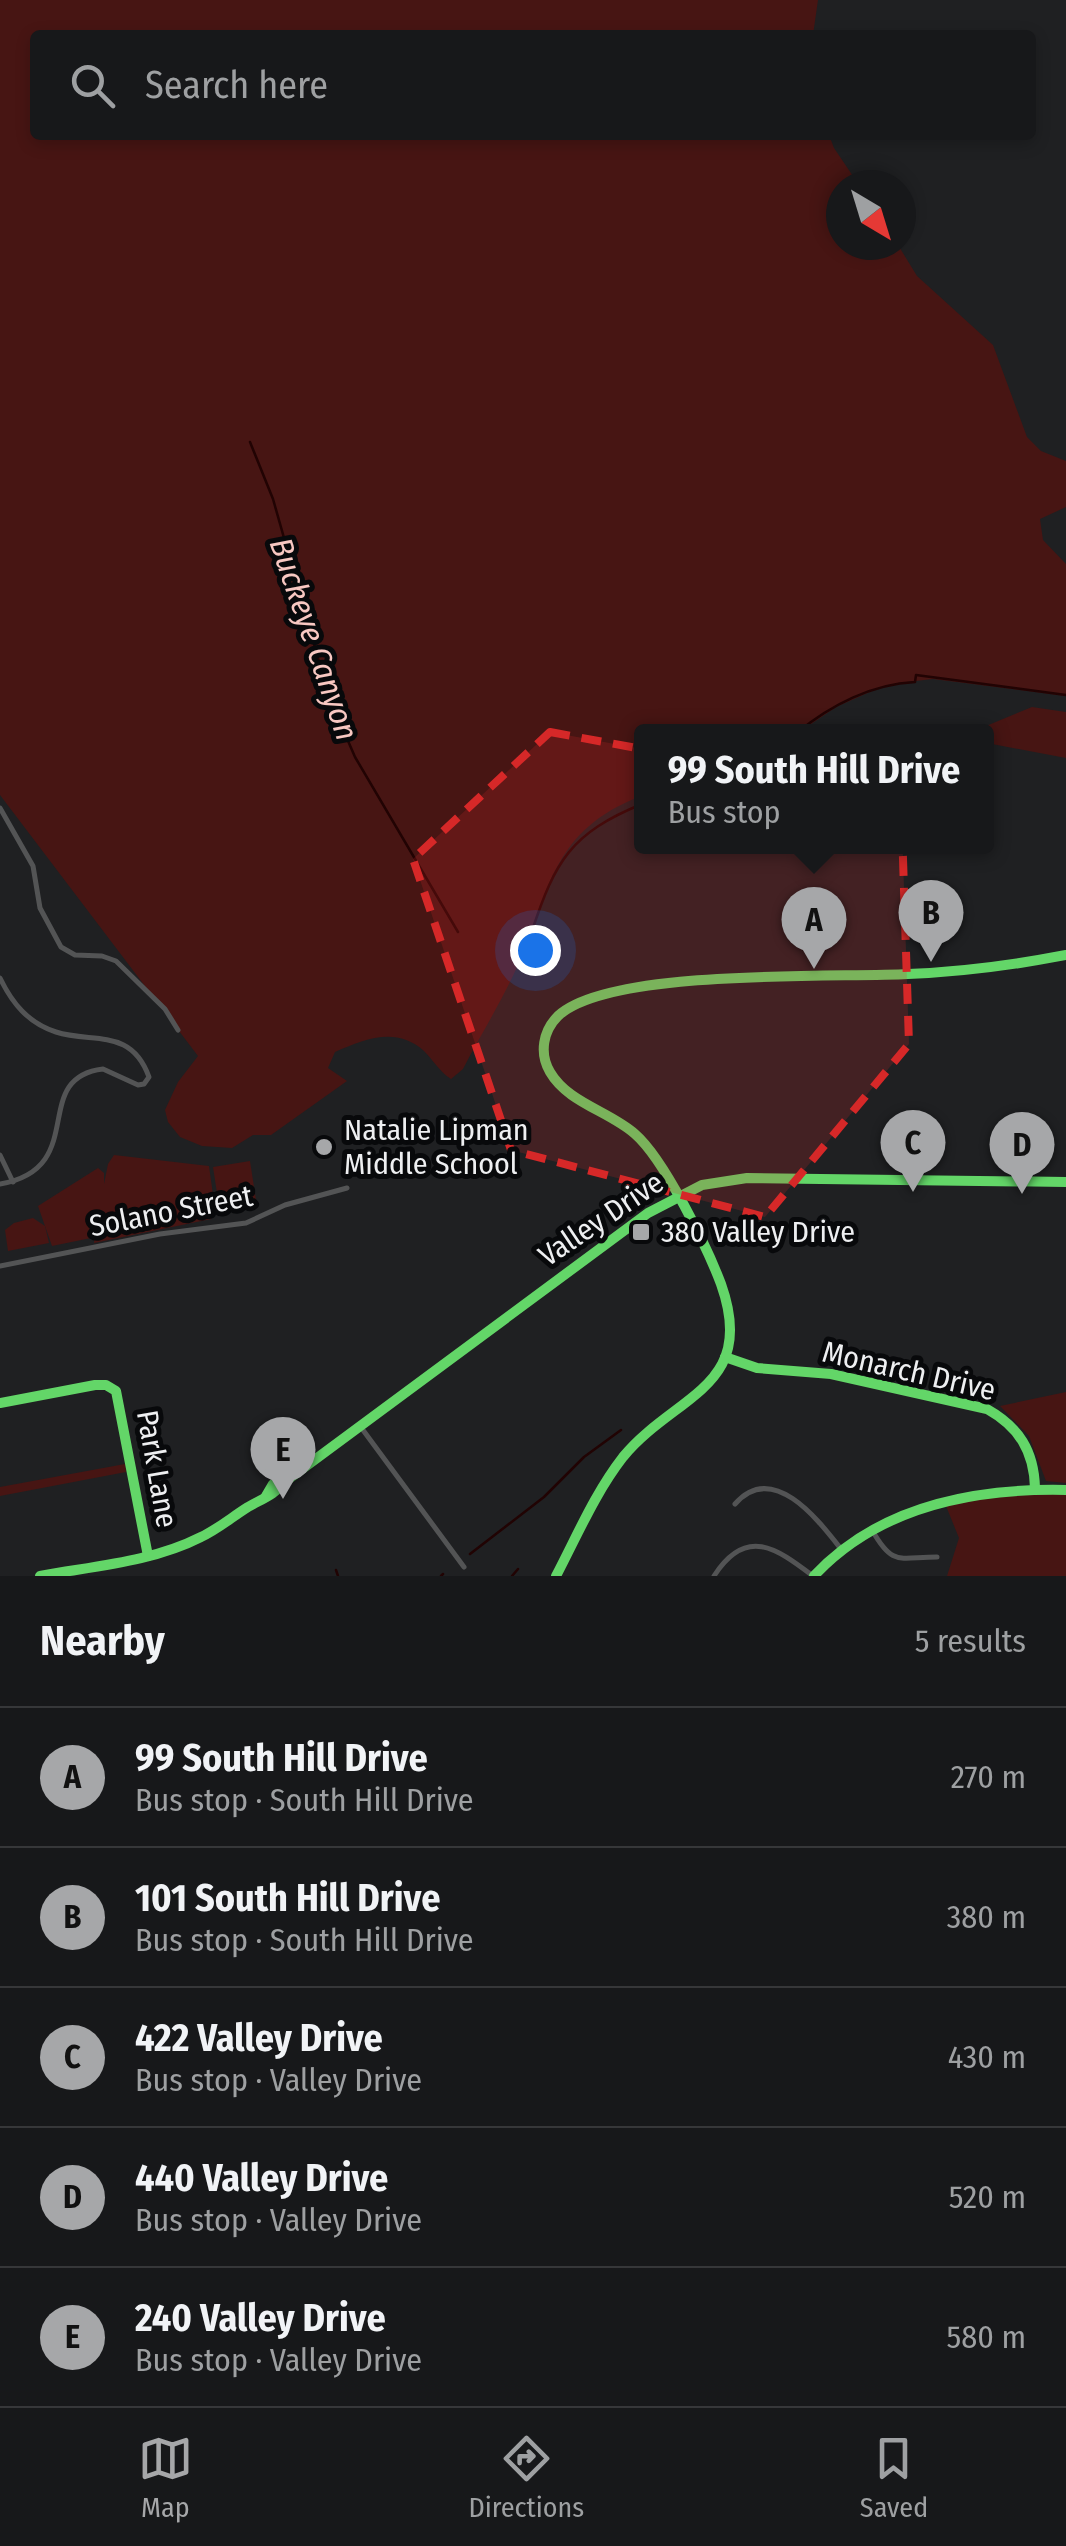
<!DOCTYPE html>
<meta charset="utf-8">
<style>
:root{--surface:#17181a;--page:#202123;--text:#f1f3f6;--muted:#9ea0a2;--line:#363739;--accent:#a6a7a9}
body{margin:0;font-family:"Fira Sans Condensed",sans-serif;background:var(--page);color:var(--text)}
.compass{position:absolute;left:826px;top:170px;width:90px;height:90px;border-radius:50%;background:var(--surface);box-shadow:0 5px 15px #0003;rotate:142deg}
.you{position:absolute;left:535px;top:950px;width:35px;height:35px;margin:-25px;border:8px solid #fff;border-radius:50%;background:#1a73e8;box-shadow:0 0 0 15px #1a73e833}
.badge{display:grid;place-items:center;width:65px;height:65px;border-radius:50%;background:var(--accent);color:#111;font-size:32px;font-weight:700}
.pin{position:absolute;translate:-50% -82px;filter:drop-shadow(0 2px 5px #0008)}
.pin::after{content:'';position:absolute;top:52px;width:35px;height:30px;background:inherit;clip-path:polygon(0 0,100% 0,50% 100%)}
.popup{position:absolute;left:634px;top:724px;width:360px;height:130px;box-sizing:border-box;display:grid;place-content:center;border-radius:10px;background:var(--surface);filter:drop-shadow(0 2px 8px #0005);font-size:32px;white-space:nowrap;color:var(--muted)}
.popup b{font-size:38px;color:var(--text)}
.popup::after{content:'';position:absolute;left:50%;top:100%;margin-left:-20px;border:20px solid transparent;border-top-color:var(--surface)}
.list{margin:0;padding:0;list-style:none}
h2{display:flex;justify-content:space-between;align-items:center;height:130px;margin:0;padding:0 40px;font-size:42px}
h2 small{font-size:32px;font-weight:400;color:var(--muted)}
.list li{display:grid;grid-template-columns:65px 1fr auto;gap:30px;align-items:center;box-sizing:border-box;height:140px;padding:0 40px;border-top:2px solid var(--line)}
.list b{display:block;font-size:38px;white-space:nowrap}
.list p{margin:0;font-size:32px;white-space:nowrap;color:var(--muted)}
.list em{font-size:32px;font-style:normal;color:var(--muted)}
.icon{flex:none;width:55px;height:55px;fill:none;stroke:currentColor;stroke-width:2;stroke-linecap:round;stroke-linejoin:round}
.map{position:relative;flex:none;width:1066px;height:1576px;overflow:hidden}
.search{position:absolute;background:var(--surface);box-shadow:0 5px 15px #0003;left:30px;right:30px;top:30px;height:110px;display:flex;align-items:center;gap:25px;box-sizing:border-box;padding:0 35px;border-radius:10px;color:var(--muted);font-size:38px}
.sheet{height:830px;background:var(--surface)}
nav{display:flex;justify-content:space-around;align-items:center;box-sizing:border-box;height:140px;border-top:2px solid var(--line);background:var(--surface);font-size:28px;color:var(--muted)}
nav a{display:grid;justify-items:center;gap:5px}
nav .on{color:var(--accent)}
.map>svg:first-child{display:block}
.green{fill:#471513}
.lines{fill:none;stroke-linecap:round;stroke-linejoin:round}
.stream{stroke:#210303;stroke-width:2.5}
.street{stroke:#535455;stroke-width:5}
.fast{stroke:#63d668;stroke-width:10}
.marked{fill:#d62828;fill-opacity:0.2;stroke:#d62828;stroke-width:8;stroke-dasharray:20 12;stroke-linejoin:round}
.poi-dot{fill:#a6a7a9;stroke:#08090b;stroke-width:4}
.labels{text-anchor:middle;stroke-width:10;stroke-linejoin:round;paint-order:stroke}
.poi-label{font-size:30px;fill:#eeeff1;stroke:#08090b;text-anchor:start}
.street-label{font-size:30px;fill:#eeeff1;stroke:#08090b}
.water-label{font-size:32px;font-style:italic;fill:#f8c8c2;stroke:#08090b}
</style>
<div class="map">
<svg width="1066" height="1576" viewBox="0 0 1066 1576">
<rect width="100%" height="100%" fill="#1f2022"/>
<g class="green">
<path d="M0,0H818L813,35H35V135H829L834,148L859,185H841V245H898L917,276L993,345L1027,437L1041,451L1066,461V507L1040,519L1043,540L1066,564V696L933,679L898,683L872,691L836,707L801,731L642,732L641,796C553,830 550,888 518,965C502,1001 481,1034 463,1069L451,1079C439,1071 434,1061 424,1051C396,1026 365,1039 335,1052L328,1068L347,1081L271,1135H253L232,1148L202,1146L180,1137L168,1122L165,1110L178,1082L198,1056L0,795Z"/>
<path d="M1032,707L1066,712V758L987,743L986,732L974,731Z"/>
<path d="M114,1155L209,1166L215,1209L211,1219L94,1243L97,1214L91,1238L52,1246L38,1206L98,1168L104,1173V1184L108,1164Z"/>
<path d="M250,1161L256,1200L219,1206L213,1167Z"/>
<path d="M33,1218L45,1226L49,1243L8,1251L5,1230L14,1223Z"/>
<path d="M1066,1392V1483L1046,1481L1029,1436L1000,1406Z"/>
<path d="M125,1464L126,1472L0,1496V1487Z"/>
<path d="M1066,1490V1576H947L959,1538L944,1501L980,1493Z"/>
</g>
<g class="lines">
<g class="stream">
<path d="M250,442L273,499L329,697L355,757L458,932"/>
<path d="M798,732C831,705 872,684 915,682L916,675L1066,695"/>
<path d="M532,931C555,861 571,833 642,804"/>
<path d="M470,1554L544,1497L584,1457L621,1430"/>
<path d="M336,1570L338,1576"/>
<path d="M441,1576L443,1574"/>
<path d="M512,1576L518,1569"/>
</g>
<g class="street">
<path d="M0,808L33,866L40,908L61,947L75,955L102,956L116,961L165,1009L178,1030"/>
<path d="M0,978C12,1003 28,1023 56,1032C93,1044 131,1027 149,1077L144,1084L138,1085L103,1069C28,1078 91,1168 0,1184"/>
<path d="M0,1155L13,1182"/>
<path d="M0,1266L160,1234L246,1223L285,1205L347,1188"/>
<path d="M360,1426L464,1567"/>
<path d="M735,1504C773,1460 819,1521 841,1549"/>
<path d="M872,1530C893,1567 899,1557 937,1557"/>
<path d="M714,1576C746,1526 776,1548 813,1576"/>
</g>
<g class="fast">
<path d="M725,1357L757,1368L831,1374L987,1409C1019,1427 1034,1451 1035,1488"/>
<path d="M0,1403L95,1385H106L116,1391L148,1556"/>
<path d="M266,1496L273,1484L286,1481L648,1213L702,1185L747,1178L1066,1182"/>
<path d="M40,1576C94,1566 152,1562 201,1537C218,1529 232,1517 248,1507C264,1498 274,1495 286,1481"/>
<path d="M556,1576C577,1536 595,1493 623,1457C675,1394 758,1388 721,1284C707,1247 664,1159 635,1134C609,1111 568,1103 550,1072C539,1053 543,1031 558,1016C609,968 833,978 908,974C961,972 1014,965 1066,955"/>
<path d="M814,1576C879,1506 973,1488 1066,1490"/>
</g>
</g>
<path class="marked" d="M550,732L901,797L909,1044L765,1217L511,1150L413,859Z"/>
<g class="poi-dot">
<circle cx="324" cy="1147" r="10"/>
<rect x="631" y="1222" width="20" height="20" rx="5"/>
</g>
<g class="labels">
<g class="poi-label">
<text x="344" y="1140">Natalie Lipman<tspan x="344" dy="34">Middle School</tspan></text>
<text x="661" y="1242">380 Valley Drive</text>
</g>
<g class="street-label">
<text transform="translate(171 1211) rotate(-11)" y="10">Solano Street</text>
<text transform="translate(601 1219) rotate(-34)" y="10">Valley Drive</text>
<text transform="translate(909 1371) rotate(13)" y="10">Monarch Drive</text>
<text transform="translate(157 1469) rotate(80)" y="10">Park Lane</text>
</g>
<g class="water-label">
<text transform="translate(314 639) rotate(71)" y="11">Buckeye Canyon</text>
</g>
</g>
</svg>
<svg class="compass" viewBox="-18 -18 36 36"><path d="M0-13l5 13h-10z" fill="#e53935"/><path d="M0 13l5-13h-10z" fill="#9ea0a2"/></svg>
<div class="you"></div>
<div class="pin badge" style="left:814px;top:969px">A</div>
<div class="popup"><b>99 South Hill Drive</b>Bus stop</div>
<div class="pin badge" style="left:931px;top:962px">B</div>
<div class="pin badge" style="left:913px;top:1192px">C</div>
<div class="pin badge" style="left:1022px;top:1194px">D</div>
<div class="pin badge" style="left:283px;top:1499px">E</div>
<div class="search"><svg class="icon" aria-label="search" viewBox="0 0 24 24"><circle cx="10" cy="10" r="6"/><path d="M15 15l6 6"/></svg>Search here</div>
</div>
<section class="sheet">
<h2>Nearby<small>5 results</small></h2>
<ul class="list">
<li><span class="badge">A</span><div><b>99 South Hill Drive</b><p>Bus stop · South Hill Drive</p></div><em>270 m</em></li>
<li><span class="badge">B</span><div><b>101 South Hill Drive</b><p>Bus stop · South Hill Drive</p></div><em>380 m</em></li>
<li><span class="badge">C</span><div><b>422 Valley Drive</b><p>Bus stop · Valley Drive</p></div><em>430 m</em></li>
<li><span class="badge">D</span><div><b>440 Valley Drive</b><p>Bus stop · Valley Drive</p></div><em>520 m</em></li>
<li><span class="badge">E</span><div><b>240 Valley Drive</b><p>Bus stop · Valley Drive</p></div><em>580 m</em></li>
</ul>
</section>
<nav>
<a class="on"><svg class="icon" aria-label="map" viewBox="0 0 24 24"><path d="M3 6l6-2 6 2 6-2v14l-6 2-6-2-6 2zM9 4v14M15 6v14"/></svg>Map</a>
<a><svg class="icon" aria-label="directions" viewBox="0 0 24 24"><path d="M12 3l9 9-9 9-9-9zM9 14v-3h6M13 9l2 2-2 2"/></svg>Directions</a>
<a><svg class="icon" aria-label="saved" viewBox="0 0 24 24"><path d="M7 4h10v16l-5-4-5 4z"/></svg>Saved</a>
</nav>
